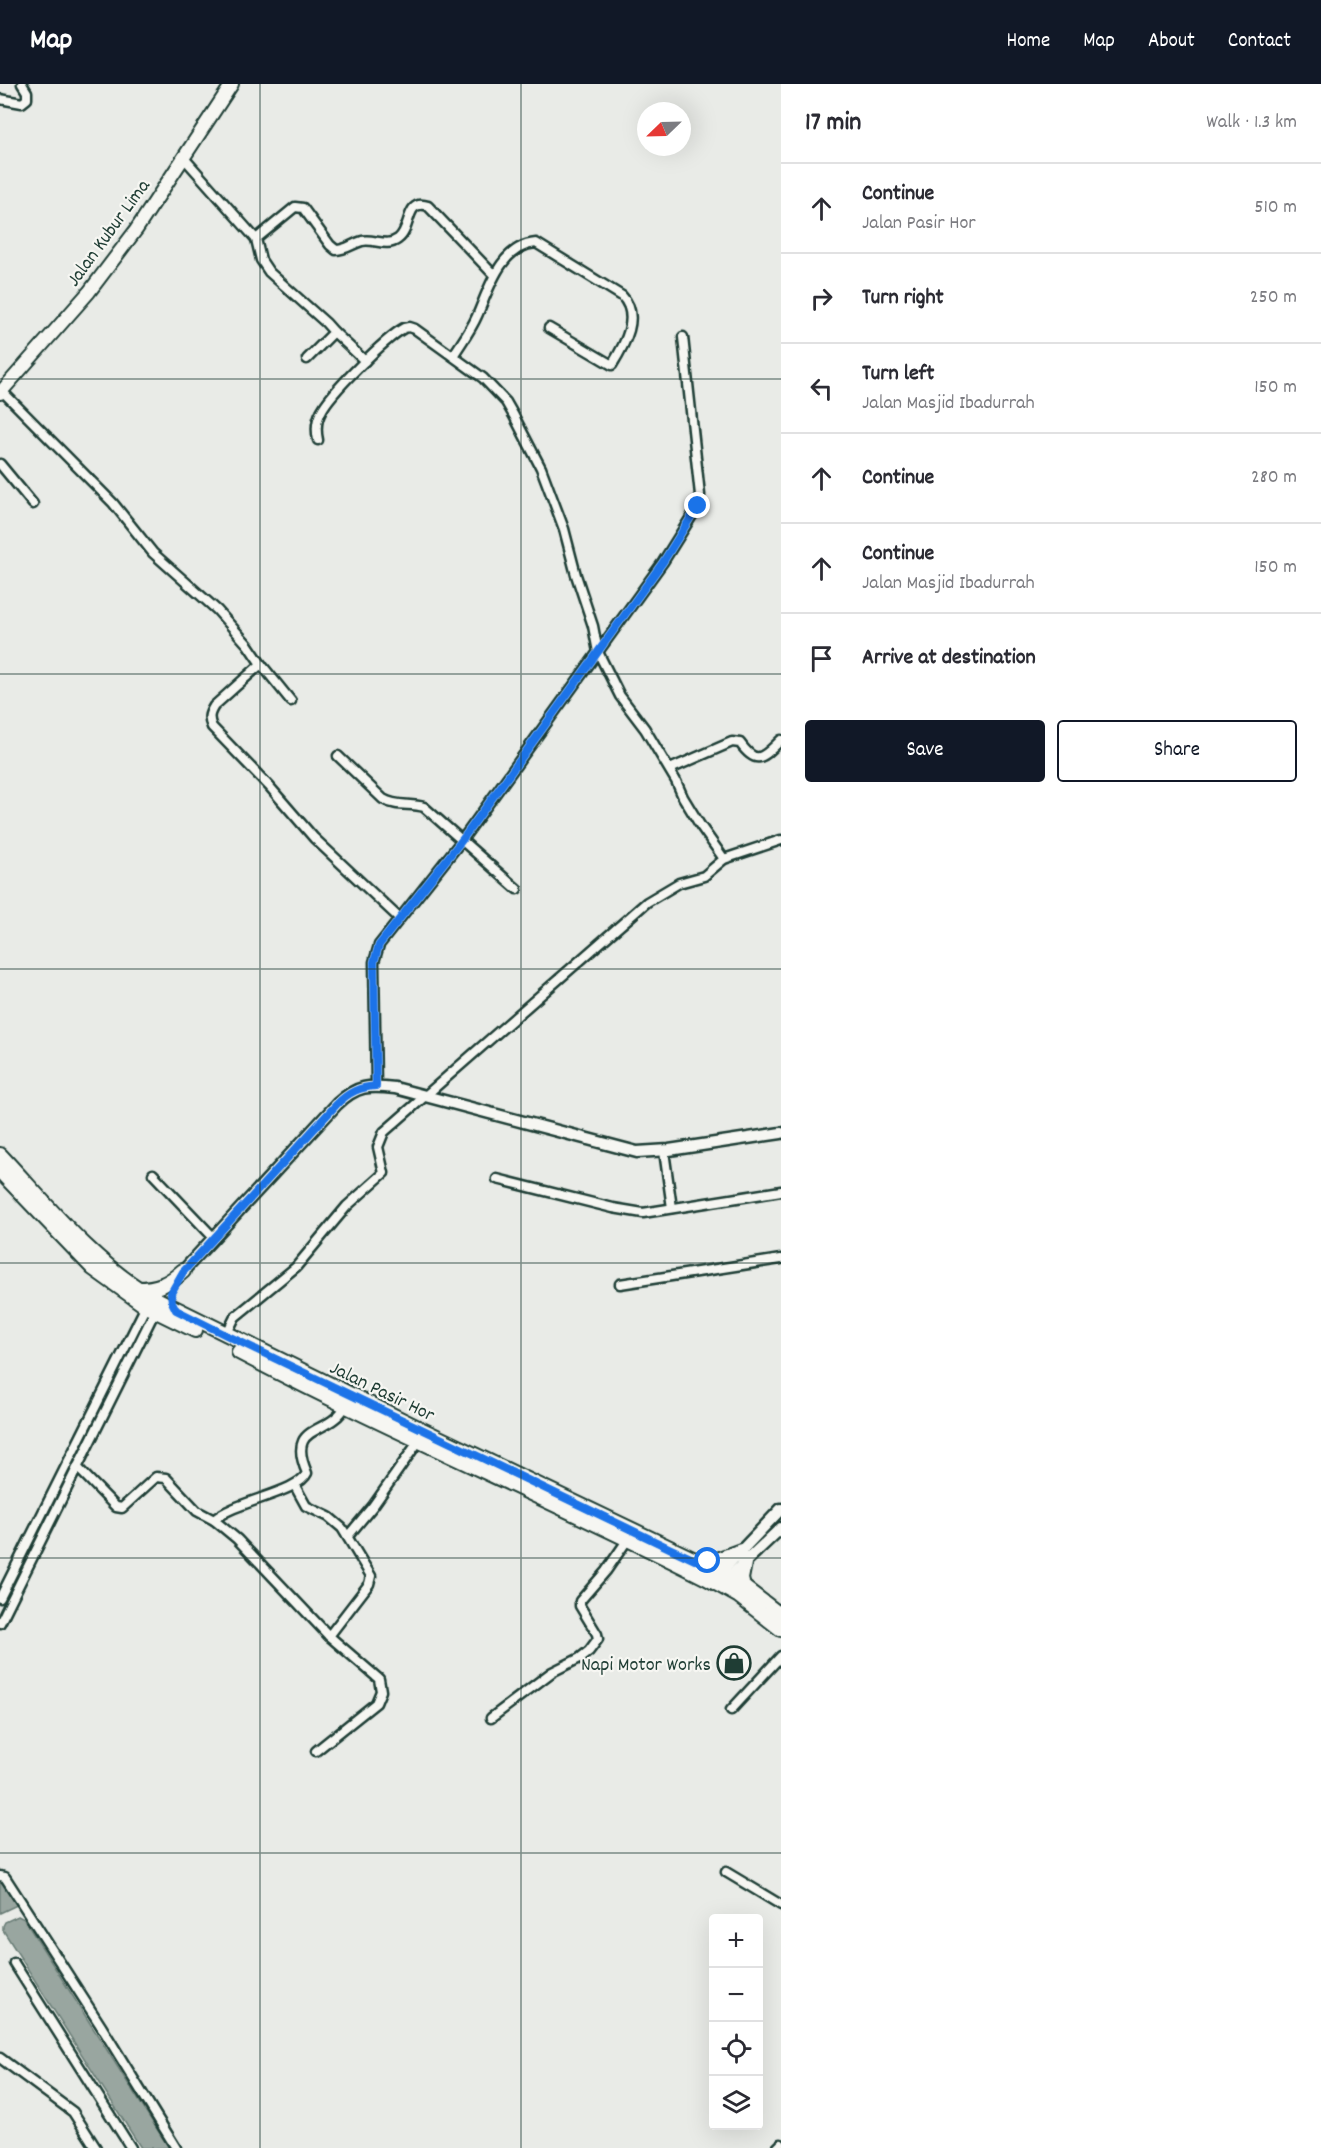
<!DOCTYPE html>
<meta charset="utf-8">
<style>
:root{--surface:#fff;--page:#f7f7f7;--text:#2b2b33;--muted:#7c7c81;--line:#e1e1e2;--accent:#111827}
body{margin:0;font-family:Dekko,sans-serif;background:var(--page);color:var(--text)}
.controls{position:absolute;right:18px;bottom:18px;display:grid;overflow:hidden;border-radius:6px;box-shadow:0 6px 24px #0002}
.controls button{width:54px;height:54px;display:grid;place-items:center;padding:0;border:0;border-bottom:2px solid var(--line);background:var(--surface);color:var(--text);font:30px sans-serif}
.compass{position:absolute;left:637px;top:18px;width:54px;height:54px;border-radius:50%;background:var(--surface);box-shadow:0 6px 24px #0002;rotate:247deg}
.stop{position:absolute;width:18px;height:18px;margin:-14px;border:4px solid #1a73e8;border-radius:50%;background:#fff}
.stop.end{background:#1a73e8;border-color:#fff;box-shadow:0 2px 6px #0008}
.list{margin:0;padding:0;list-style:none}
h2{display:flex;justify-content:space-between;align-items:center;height:78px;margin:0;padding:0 24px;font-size:26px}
h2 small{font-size:20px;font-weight:400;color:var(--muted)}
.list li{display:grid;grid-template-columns:39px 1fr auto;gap:18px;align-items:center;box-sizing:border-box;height:90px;padding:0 24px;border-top:2px solid var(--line)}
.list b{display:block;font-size:22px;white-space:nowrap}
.list p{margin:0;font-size:20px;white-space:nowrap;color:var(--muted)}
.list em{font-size:20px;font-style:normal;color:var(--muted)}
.actions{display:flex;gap:12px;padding:18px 24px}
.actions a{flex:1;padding:14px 0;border:2px solid var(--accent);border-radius:6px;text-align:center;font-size:21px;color:var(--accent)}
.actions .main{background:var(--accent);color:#fff}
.icon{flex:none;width:33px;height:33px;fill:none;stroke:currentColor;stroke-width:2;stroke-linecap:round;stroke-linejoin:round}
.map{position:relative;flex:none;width:781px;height:2064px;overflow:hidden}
header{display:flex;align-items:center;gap:36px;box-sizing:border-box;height:84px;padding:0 30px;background:var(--accent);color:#fff}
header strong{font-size:28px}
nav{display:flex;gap:33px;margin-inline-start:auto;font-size:21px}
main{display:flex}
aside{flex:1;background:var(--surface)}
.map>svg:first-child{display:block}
.water{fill:#99a6a0;stroke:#687c75;stroke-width:1.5}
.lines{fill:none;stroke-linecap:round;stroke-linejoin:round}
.minor-casing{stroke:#1f3d34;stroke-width:13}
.tertiary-casing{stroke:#1f3d34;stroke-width:15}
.secondary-casing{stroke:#1f3d34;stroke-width:16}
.primary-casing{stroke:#1f3d34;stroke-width:18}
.minor{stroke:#f6f6f2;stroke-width:8}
.tertiary{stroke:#f6f6f2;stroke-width:10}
.secondary{stroke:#f6f6f2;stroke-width:12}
.primary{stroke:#f6f6f2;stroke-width:14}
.route{stroke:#1a73e8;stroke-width:8}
.grid{fill:none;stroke:#1f3d34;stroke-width:1.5;stroke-opacity:0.55}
.labels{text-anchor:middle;stroke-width:4.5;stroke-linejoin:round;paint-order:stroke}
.street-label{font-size:20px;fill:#1f3d34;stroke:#f6f6f2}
.poi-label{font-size:20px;fill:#1f3d34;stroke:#f6f6f2;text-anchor:end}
</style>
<header>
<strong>Map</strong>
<nav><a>Home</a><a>Map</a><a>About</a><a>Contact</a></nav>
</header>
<main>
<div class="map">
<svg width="781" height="2064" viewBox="0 0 781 2064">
<rect width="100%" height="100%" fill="#e9ebe7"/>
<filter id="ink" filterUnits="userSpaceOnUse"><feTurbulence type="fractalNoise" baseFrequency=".0167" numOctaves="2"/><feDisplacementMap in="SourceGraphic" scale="12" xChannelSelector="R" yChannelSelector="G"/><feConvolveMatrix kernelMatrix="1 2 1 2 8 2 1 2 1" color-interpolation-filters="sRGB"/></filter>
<g filter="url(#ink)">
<g class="water">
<path d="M0,1797L6,1798L19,1820L0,1829Z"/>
<path d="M18,1832L24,1835L169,2064H141L3,1846V1842L5,1838Z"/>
</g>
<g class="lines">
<defs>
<g id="minor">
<path d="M0,15L22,19L27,15V8L22,0"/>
<path d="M184,74L256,155"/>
<path d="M334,248L365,277"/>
<path d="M453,272C461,259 471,246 477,232C489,205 500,162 536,159L622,212C641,232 625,260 612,281L549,244"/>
<path d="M307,275L334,248L326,239L269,188L261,176L256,155L295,123L303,124L330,161L336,166C346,166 352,160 362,157C374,154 386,164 398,155C412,145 405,114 428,122L494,191"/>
<path d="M2,307L113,419L153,469L217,526L248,561L261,580L214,622C209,630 208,634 212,643L269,702L314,754L399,834"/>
<path d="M318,356C316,347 316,337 321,328C329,310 386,254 404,244L409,243L415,245L483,294L506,318L514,332L541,384L564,445L576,491L593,542L598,568L620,612L645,645L676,697L683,713L700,741L724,775"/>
<path d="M0,380L33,420"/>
<path d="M261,580L291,617"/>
<path d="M338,672L383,715C396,723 410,719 424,723L517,805"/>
<path d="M670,685L732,658L740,659C757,683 763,673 781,656"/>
<path d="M376,1002L374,878L379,861L462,756L663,478L698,422L700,411L683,253"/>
<path d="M664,1067L672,1124"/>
<path d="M153,1090L214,1154"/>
<path d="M497,1095L613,1124L643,1129L781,1107"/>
<path d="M620,1200L781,1175"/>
<path d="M226,1251L235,1233L296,1183L347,1122L384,1089L378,1063L384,1048L647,818L679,799L704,792L724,775L781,756"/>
<path d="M77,1383L116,1423L122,1424L156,1393L166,1394L197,1427L214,1436"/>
<path d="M295,1402L306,1422L329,1433L342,1444L371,1492L369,1500L329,1552"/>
<path d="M348,1452L373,1422L418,1358"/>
<path d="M0,1514L146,1222"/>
<path d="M0,1539L155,1227"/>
<path d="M731,1626L781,1572"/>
<path d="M491,1634L552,1588L580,1574L589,1567L598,1555L597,1550L580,1522V1517L606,1487L628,1455"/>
<path d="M316,1667L376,1619L381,1607L379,1595L329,1552L237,1455L214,1436C234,1417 298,1409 307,1389C285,1338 330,1353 346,1321"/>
<path d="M726,1788L781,1821"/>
<path d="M0,1792L5,1793L16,1810L101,1942L176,2064"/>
<path d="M14,1879L131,2064"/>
<path d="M0,1974L73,2028L96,2064"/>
<path d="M777,2064L781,2060"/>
</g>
<g id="tertiary">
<path d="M183,1187L337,1020C357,1001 369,1001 395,1004L637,1068L669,1066L781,1049"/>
<path d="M720,1489L781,1425"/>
<path d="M728,1494L781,1444"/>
</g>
<path id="secondary" d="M0,309L89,208L136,146L232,0"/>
<g id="primary">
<path d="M0,1071C46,1120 90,1176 148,1211L418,1344L695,1476L743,1503L781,1532"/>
<path d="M0,1087L93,1184L146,1222L195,1246"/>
<path d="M138,1205C157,1205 169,1200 183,1187"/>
<path d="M239,1268C392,1348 551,1415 705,1493L739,1512L781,1545"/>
<path d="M700,1475L714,1477L741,1467"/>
<path d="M743,1503L741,1495L744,1479"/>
</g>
</defs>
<use href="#minor" class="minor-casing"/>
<use href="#tertiary" class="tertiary-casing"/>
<use href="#secondary" class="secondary-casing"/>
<use href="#primary" class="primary-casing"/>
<use href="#minor" class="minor"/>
<use href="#tertiary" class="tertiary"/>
<use href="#secondary" class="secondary"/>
<use href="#primary" class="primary"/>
</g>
</g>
<g class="lines" filter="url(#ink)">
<path class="route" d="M698,422L663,478L462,756L379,861L374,878L376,1002C360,1003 349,1008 337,1020L183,1188L171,1209L172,1218L176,1226L226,1251L669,1464L695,1476L708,1477"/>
</g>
<path class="grid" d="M260,0V2064M521,0V2064M0,295H781M0,590H781M0,885H781M0,1179H781M0,1474H781M0,1769H781"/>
<defs>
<symbol id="shop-ring" viewBox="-11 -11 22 22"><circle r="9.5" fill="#f6f6f2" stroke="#1f3d34" stroke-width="1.5"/><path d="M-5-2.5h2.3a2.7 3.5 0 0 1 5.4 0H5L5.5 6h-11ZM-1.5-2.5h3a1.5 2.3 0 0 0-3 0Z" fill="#1f3d34"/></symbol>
</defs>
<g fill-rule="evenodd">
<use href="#shop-ring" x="715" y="1560" width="38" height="38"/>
</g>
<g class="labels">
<g class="street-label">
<text transform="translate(107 148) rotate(-54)" y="7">Jalan Kubur Lima</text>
<text transform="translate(383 1306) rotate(26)" y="7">Jalan Pasir Hor</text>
</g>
<g class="poi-label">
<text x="711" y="1586">Napi Motor Works</text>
</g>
</g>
</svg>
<div class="controls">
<button>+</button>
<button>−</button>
<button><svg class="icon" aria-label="locate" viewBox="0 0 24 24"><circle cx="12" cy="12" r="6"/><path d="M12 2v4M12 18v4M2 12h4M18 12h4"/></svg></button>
<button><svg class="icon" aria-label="layers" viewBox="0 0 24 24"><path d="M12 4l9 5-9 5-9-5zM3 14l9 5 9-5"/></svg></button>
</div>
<svg class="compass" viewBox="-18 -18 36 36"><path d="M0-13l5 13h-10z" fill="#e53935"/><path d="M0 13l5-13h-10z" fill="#7c7c81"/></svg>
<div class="stop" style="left:708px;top:1477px"></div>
<div class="stop end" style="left:698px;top:422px"></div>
</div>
<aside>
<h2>17 min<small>Walk · 1.3 km</small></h2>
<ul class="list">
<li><svg class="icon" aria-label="ahead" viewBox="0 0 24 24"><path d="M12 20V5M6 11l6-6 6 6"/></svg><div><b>Continue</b><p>Jalan Pasir Hor</p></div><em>510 m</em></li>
<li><svg class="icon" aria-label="right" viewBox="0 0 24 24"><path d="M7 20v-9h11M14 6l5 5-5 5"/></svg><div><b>Turn right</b></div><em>250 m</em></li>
<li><svg class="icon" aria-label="left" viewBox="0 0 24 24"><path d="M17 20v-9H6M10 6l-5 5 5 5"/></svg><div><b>Turn left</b><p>Jalan Masjid Ibadurrah</p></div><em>150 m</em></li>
<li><svg class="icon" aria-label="ahead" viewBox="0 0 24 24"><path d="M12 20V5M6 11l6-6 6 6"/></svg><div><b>Continue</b></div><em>280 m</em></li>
<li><svg class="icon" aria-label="ahead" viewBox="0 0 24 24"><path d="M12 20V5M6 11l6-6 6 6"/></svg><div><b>Continue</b><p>Jalan Masjid Ibadurrah</p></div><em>150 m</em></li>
<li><svg class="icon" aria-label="arrive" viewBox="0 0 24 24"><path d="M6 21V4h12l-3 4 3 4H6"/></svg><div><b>Arrive at destination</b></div></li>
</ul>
<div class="actions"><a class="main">Save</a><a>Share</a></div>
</aside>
</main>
